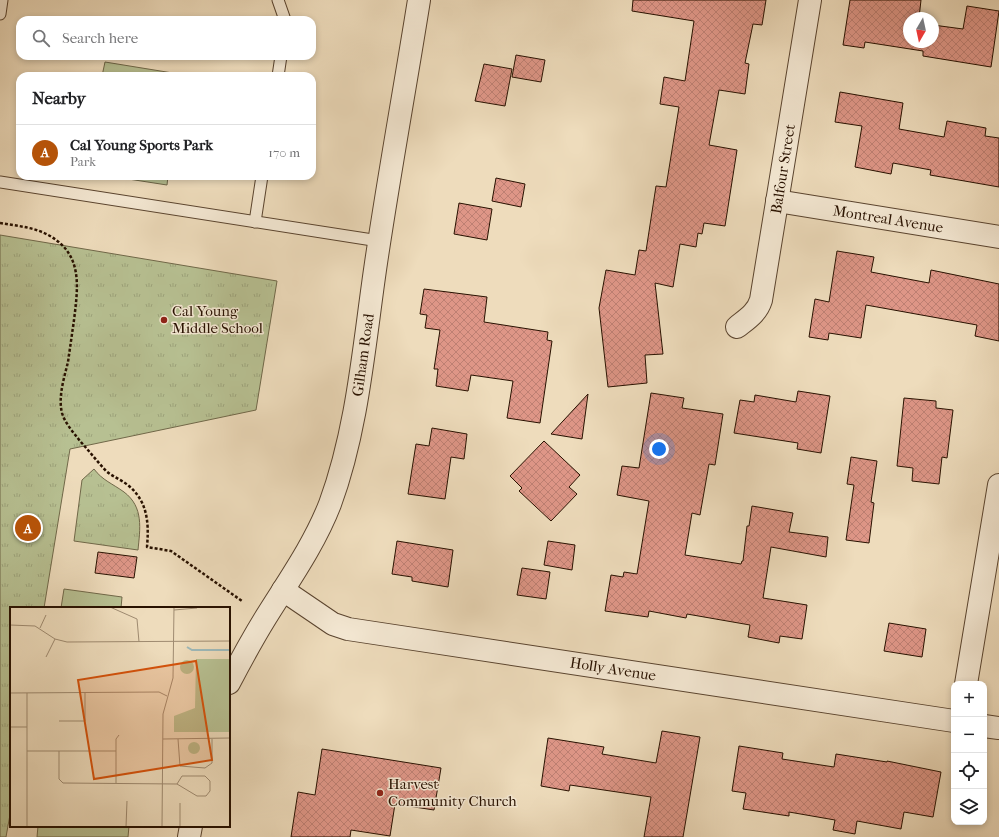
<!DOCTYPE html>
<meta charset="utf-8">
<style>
:root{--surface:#fff;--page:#f2f2f2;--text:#202124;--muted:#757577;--line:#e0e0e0;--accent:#b45309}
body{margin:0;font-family:"IM FELL French Canon",serif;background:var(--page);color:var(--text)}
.controls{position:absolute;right:12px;bottom:12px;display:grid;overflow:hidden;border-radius:8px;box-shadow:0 2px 6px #0003}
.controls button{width:36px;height:36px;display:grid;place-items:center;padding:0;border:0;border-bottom:1px solid var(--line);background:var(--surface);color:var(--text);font:20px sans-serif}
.compass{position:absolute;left:903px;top:12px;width:36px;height:36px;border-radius:50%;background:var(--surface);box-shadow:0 2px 6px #0003;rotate:189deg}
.you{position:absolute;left:659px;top:449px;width:14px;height:14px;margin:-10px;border:3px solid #fff;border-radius:50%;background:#1a73e8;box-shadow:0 0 0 6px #1a73e833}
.badge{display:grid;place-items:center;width:26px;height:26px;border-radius:50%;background:var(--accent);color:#fff;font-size:13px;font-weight:700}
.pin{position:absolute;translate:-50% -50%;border:2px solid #fff;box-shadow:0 1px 4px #0006}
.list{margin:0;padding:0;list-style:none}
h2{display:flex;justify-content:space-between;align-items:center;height:52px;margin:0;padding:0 16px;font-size:17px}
h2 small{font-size:13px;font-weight:400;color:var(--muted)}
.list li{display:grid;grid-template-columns:26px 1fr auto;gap:12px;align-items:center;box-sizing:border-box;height:56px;padding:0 16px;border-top:1px solid var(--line)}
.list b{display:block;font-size:15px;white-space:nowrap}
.list p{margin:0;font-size:13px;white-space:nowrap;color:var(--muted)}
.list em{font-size:13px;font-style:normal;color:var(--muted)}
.icon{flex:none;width:22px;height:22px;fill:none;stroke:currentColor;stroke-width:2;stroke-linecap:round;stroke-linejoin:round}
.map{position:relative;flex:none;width:999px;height:837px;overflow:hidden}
.search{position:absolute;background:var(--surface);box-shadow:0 2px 6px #0003;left:16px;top:16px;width:300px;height:44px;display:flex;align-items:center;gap:10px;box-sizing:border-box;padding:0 14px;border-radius:12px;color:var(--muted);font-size:15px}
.panel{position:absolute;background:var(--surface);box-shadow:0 2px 6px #0003;left:16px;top:72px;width:300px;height:108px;border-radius:12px}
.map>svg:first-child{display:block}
.green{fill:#b7c092;stroke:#706849}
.park{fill:url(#park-tufts);stroke:#706849}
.building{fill:url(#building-cross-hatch);stroke:#281100}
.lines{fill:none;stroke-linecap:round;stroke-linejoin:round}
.service-casing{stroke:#5a442f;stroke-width:13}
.minor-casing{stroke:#5a442f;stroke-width:24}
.tertiary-casing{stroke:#5a442f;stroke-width:24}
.path{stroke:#281100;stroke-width:2.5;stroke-dasharray:3 2;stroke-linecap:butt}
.service{stroke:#f4e8d3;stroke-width:11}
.minor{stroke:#f4e8d3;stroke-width:22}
.tertiary{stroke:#f4e8d3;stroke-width:22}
.poi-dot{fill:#8f2418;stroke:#f4e8d3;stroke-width:1.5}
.labels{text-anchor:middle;stroke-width:3;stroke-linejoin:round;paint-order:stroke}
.street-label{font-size:15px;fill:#281100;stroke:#f4e8d3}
.poi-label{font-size:15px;fill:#281100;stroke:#f4e8d3;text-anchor:start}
.inset-river{fill:none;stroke:#9db9ba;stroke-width:2}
.inset-road{fill:none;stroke:#9f8b71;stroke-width:1}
.view{fill:#d5520b;fill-opacity:0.15;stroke:#d5520b;stroke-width:2}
.inset-edge{fill:none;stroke:#281100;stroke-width:2}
</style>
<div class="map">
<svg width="999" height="837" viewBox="0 0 999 837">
<defs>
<pattern id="park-tufts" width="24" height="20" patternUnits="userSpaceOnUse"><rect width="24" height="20" fill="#b7c092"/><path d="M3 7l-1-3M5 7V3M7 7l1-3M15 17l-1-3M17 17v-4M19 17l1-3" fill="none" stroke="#9da47c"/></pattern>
<pattern id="building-cross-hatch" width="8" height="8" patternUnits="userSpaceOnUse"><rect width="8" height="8" fill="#de9687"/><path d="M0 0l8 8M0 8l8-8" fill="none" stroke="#be8073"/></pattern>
</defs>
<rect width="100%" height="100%" fill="#eedcbc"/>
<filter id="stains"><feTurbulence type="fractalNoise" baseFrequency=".005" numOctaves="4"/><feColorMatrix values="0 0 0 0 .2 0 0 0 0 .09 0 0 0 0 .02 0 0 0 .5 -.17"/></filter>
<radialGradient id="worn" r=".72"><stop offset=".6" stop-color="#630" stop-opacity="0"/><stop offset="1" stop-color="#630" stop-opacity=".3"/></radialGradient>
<g class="green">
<path d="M105,62L185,75V76H102Z"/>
<path d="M109,176H168L167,185Z"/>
<path d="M64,589L122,597L121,608H61Z"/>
<path d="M38,826H129L128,837H37Z"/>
</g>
<g class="park">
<path d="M0,235L277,281L256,410L70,449L44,608H11V809L6,837H0Z"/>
<path d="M94,469C102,480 113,484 124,492C144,507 140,529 138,550L74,541L82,480Z"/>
</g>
<g class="building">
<path d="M633,0H766L762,25L753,24L745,63L749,64L745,94L719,90L709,145L737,150L725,226L704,223L702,234L698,233L696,247L680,244L673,287L655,283L663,354L645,355L647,383L608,387L599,308L606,270L635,275L639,250L646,251L656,186L666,187L679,107L660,104L664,77L685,81L694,21L632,11Z"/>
<path d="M850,0H921L919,18H909V42H933V25L963,29L967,6L999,11L991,67L923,56V51L865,42L864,48L843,45Z"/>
<path d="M516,55L545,60L541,82L512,77Z"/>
<path d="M484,64L512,69L505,106L475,101Z"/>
<path d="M840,92L903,103L899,129L944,137L947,121L986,128L985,136L999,138V187L930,175L931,170L893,163L891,174L855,167L862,126L835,122Z"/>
<path d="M496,178L525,184L521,207L492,201Z"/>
<path d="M459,203L492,209L487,240L454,234Z"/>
<path d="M837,251L874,257L871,272L929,283L931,270L999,284V341L975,336L977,325L866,305L861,338L829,333L828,340L809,337L815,299L829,302Z"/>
<path d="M424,289L487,297L484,322L548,332L547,340L552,341L540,423L507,418L513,381L471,375L468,391L436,386L438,369H434L440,330L425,328L427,315L420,314Z"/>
<path d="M798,391L830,396L821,453L797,449L798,443L734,433L740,400L754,402L755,395L796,402Z"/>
<path d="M651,393L684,398L682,408L723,414L715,465L709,464L700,515L692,513L685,555L741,564L742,561H743L747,526H749L752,506L793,513L789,532L828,537L826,557L771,547L763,598L807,605L802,639L780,636L779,643L748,637L750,625L687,614L686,618L649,611L648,617L605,611L611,575L623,577L624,572L637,574L649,501L617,495L622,466L639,468Z"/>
<path d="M588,394L582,439L551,434Z"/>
<path d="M904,398L936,401V408L953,410L947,458L942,457L939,484L912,481L913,468L897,466Z"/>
<path d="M432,428L467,434L464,459L451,457L445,499L408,494L416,444L429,446Z"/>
<path d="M544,441L580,475L569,487L577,494L551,521L519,491L522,488L510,476Z"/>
<path d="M851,457L877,461L871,502L874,503L869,543L846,540L854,485L847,484Z"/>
<path d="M397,541L453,550L448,587L412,581V577L392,574Z"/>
<path d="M548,541L575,545L572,570L544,565Z"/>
<path d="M98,552L137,557L134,578L95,573Z"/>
<path d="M522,568L550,572L546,599L517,595Z"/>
<path d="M889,623L926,629L922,657L884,651Z"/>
<path d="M662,731L700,737L683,837H644L651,797L570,785L569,791L541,786L548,738L604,747L602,754L656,763Z"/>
<path d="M739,746L783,753L782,759L834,767L836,754L887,762V761L941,772L933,817L904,812L901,829L857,821L855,834L833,830L835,820L789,812V816L743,809L746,793L732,791Z"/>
<path d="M322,749L441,768L434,810L395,804L390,836L351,830L350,837H291L298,792L315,795Z"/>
</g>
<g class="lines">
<defs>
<g id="service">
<path d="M278,0L285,20"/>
<path d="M0,14L2,0"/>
<path d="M278,76L281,56"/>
<path d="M0,182L379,241"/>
<path d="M255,222L262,176"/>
</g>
<g id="minor">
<path d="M777,201L999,237"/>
<path d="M737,327C747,319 757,313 761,300L810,0"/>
<path d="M283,590L333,624L348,629L954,721"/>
<path d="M966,684L999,485"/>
<path d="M984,726L999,728"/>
</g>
<g id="tertiary">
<path d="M229,683C241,660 253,638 266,617C289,580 314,545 330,504C358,428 364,344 376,263C389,175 405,88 419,0"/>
<path d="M189,837L191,826"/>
</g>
</defs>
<use href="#service" class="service-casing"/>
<use href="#minor" class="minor-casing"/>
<use href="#tertiary" class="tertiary-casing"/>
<path class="path" d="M0,223C17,226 35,227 50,236C83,255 78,287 74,320C72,334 70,348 68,362C64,378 58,397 62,413C65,423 73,432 80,441C89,451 97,461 106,471C113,477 122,480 129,486C148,502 149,524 147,547L171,551L242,601"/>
<use href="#service" class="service"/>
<use href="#minor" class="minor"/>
<use href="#tertiary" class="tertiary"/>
</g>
<g class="poi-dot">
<circle cx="164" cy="320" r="4"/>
<circle cx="380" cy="793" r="4"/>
</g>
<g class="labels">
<g class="street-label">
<text transform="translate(783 169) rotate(-81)" y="5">Balfour Street</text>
<text transform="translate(888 219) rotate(9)" y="5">Montreal Avenue</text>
<text transform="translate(363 355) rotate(-82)" y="5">Gilham Road</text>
<text transform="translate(613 669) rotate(9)" y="5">Holly Avenue</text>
</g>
<g class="poi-label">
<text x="172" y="316">Cal Young<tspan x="172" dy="17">Middle School</tspan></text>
<text x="388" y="789">Harvest<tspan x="388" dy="17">Community Church</tspan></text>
</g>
</g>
<g transform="translate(10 607)">
<rect width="220" height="220" fill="#eedcbc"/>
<path d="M170 60a7 7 0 1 1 14 0a7 7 0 1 1-14 0ZM178 141a6 6 0 1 1 12 0a6 6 0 1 1-12 0Z" fill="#b7c092"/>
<path d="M186,52H220V125H164V109L185,101Z" fill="#b7c092"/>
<path class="inset-river" d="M177,40L182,43H220"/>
<path class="inset-road" d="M100,0L127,12L129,35M164,3L187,1M0,18L25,19L45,32L57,35L220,34M30,21L36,8M36,50L45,32M0,86L149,85L157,89M49,114H75V86M0,120H17M153,132L220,131M168,132L170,159L195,161L202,156V132M17,144H106M49,144V172L53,176L167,177L187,189H196L200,184V174L195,169H172L167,177M106,176V132L109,128M170,196V220M17,220V86M116,220L117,194M152,220L153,107L163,71L164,0"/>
<path class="view" d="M186,54L202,153L84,172L68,73Z"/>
<rect width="220" height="220" class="inset-edge"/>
</g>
<rect width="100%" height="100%" filter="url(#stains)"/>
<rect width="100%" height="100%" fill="url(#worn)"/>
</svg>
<div class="controls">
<button>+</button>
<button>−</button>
<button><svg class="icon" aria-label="locate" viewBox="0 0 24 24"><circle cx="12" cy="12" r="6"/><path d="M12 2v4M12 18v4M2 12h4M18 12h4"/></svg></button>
<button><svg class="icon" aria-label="layers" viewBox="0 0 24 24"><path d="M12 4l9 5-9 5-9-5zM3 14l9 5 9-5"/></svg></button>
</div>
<svg class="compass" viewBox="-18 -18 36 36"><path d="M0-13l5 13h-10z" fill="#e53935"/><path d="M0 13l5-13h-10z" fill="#757577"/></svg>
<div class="you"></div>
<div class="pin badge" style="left:28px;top:528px">A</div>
<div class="search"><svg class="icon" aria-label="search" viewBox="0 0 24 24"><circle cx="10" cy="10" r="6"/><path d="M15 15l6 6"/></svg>Search here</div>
<section class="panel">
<h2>Nearby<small></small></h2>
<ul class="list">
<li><span class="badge">A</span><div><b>Cal Young Sports Park</b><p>Park</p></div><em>170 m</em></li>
</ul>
</section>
</div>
